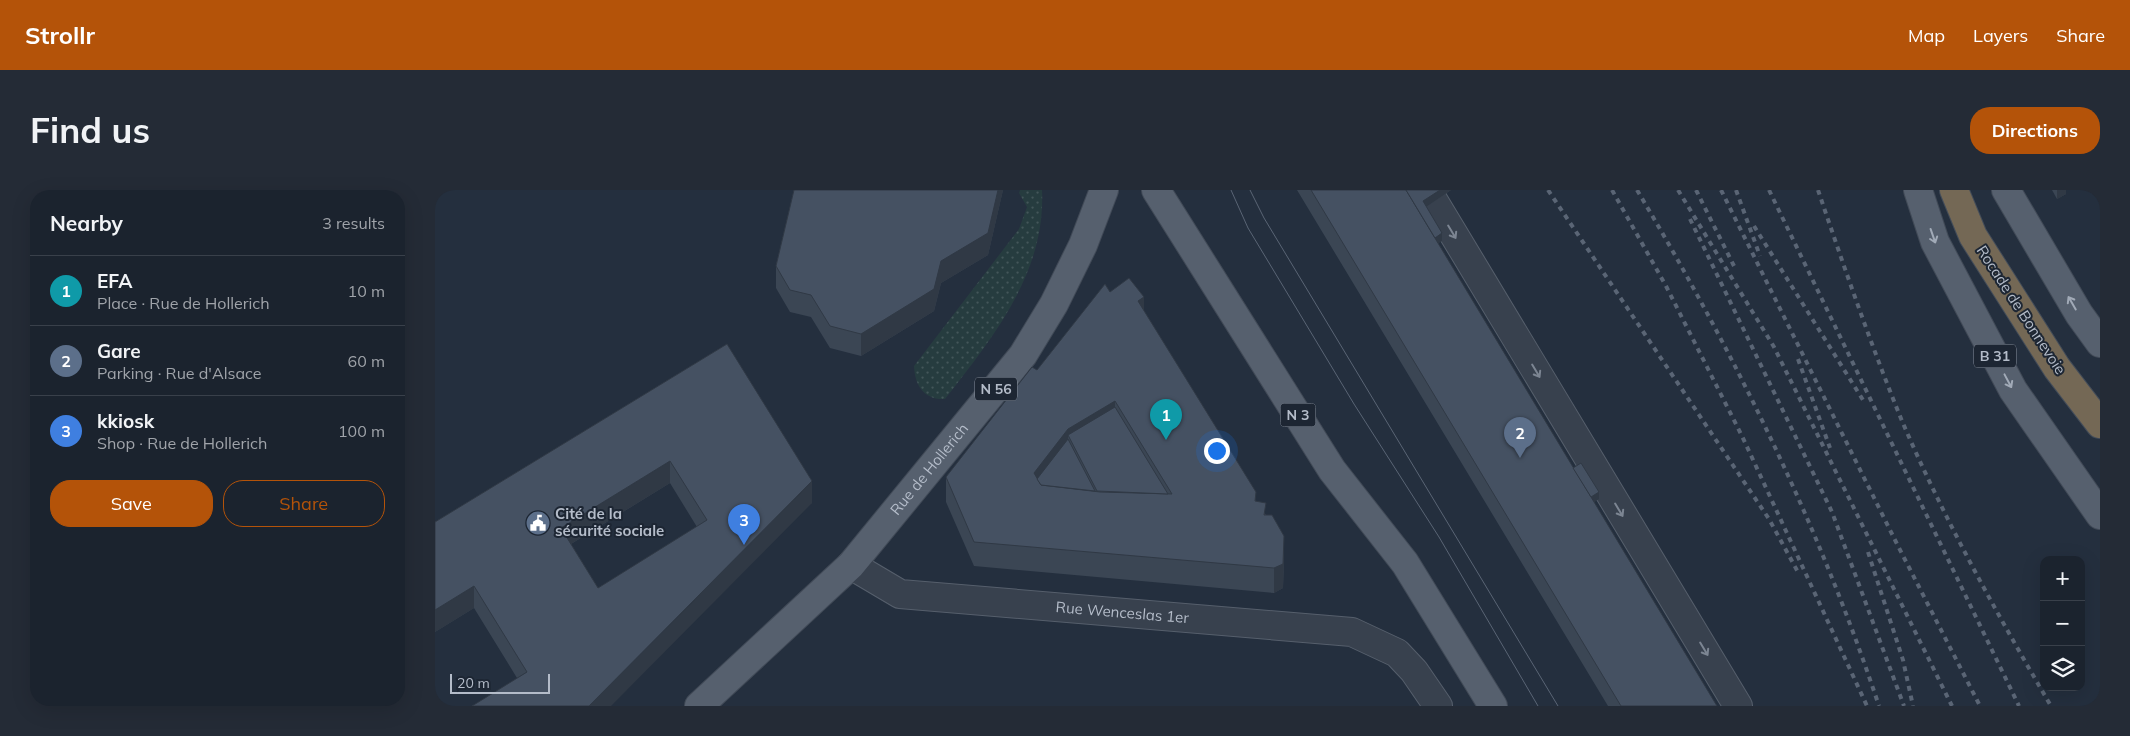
<!DOCTYPE html>
<meta charset="utf-8">
<style>
:root{--surface:#1b232e;--page:#242b36;--text:#f1f3f6;--muted:#a0a4aa;--line:#39404a;--accent:#b45309}
body{margin:0;font-family:Mulish,sans-serif;background:var(--page);color:var(--text)}
.controls{position:absolute;right:15px;bottom:15px;display:grid;overflow:hidden;border-radius:10px;box-shadow:0 5px 20px #0002}
.controls button{width:45px;height:45px;display:grid;place-items:center;padding:0;border:0;border-bottom:1px solid var(--line);background:var(--surface);color:var(--text);font:25px sans-serif}
.scale{position:absolute;left:15px;bottom:12px;width:100px;box-sizing:border-box;padding-left:5px;border:2px solid #b4bcc9;border-top:0;font-size:14px;line-height:18px;white-space:nowrap;color:#b4bcc9;-webkit-text-stroke:4px #1d2633;paint-order:stroke}
.you{position:absolute;left:781px;top:260px;width:18px;height:18px;margin:-12px;border:4px solid #fff;border-radius:50%;background:#1a73e8;box-shadow:0 0 0 8px #1a73e833}
.badge{display:grid;place-items:center;width:32px;height:32px;border-radius:50%;background:var(--accent);color:#fff;font-size:16px;font-weight:700}
.pin{position:absolute;translate:-50% -41px;filter:drop-shadow(0 1px 2px #0008)}
.pin::after{content:'';position:absolute;top:26px;width:18px;height:15px;background:inherit;clip-path:polygon(0 0,100% 0,50% 100%)}
.list{margin:0;padding:0;list-style:none}
h2{display:flex;justify-content:space-between;align-items:center;height:65px;margin:0;padding:0 20px;font-size:21px}
h2 small{font-size:16px;font-weight:400;color:var(--muted)}
.list li{display:grid;grid-template-columns:32px 1fr auto;gap:15px;align-items:center;box-sizing:border-box;height:70px;padding:0 20px;border-top:1px solid var(--line)}
.list b{display:block;font-size:19px;white-space:nowrap}
.list p{margin:0;font-size:16px;white-space:nowrap;color:var(--muted)}
.list em{font-size:16px;font-style:normal;color:var(--muted)}
.actions{display:flex;gap:10px;padding:15px 20px}
.actions a{flex:1;padding:11px 0;border:1px solid var(--accent);border-radius:20px;text-align:center;font-size:18px;color:var(--accent)}
.actions .main{background:var(--accent);color:#fff}
.icon{flex:none;width:28px;height:28px;fill:none;stroke:currentColor;stroke-width:2;stroke-linecap:round;stroke-linejoin:round}
.map{position:relative;flex:none;width:1665px;height:516px;overflow:hidden;border-radius:20px}
header{display:flex;align-items:center;gap:30px;box-sizing:border-box;height:70px;padding:0 25px;background:var(--accent);color:#fff}
header strong{font-size:24px}
nav{display:flex;gap:28px;margin-inline-start:auto;font-size:18px}
.intro{display:flex;align-items:center;justify-content:space-between;box-sizing:border-box;height:120px;padding:0 30px}
h1{margin:0;font-size:35px}
.button{padding:12px 22px;border-radius:20px;background:var(--accent);color:#fff;font-size:18px;font-weight:700}
main{display:flex;gap:30px;padding:0 30px}
aside{flex:1;background:var(--surface);border-radius:20px;box-shadow:0 5px 20px #0002}
.map>svg:first-child{display:block}
.grass{fill:url(#grass-dots)}
.lines{fill:none;stroke-linecap:round;stroke-linejoin:round}
.minor-casing{stroke:#565f6c;stroke-width:30}
.major-casing{stroke:#414a57;stroke-width:30}
.highway-casing{stroke:#434c59;stroke-width:30}
.minor{stroke:#38414e;stroke-width:28}
.major{stroke:#56606e;stroke-width:28}
.highway{stroke:#746855;stroke-width:28}
.tram{stroke:#5a6575;stroke-width:1}
.rail{stroke:#5a6575;stroke-width:4;stroke-dasharray:5 5;stroke-linecap:butt}
.wall{fill:#3b4654;fill-rule:evenodd}
.shaded-wall{fill:#303945}
.building{fill:#455162;stroke:#303945;fill-rule:evenodd}
.oneway{stroke:#7c8592}
.oneway2{stroke:#a1aab7}
.labels{text-anchor:middle;stroke-width:4;stroke-linejoin:round;paint-order:stroke}
.shield{fill:#1d2633;stroke:#878f9c;stroke-width:1}
.shield-label{font-size:14px;font-weight:bold;fill:#b4bcc9}
.street-label{font-size:15px;fill:#b4bcc9;stroke:#1d2633}
.poi-label{font-size:15px;font-weight:bold;fill:#b4bcc9;stroke:#1d2633;text-anchor:start}
</style>
<header>
<strong>Strollr</strong>
<nav><a>Map</a><a>Layers</a><a>Share</a></nav>
</header>
<div class="intro"><h1>Find us</h1><a class="button">Directions</a></div>
<main>
<aside>
<h2>Nearby<small>3 results</small></h2>
<ul class="list">
<li><span class="badge" style="background:#0f9aa8">1</span><div><b>EFA</b><p>Place · Rue de Hollerich</p></div><em>10 m</em></li>
<li><span class="badge" style="background:#5c6f8a">2</span><div><b>Gare</b><p>Parking · Rue d'Alsace</p></div><em>60 m</em></li>
<li><span class="badge" style="background:#3f7fe0">3</span><div><b>kkiosk</b><p>Shop · Rue de Hollerich</p></div><em>100 m</em></li>
</ul>
<div class="actions"><a class="main">Save</a><a>Share</a></div>
</aside>
<div class="map">
<svg width="1665" height="516" viewBox="0 0 1665 516">
<defs>
<pattern id="grass-dots" width="8" height="8" patternUnits="userSpaceOnUse" patternTransform="scale(1.25)"><rect width="8" height="8" fill="#263c3f"/><path d="M2 2h.1M6 6h.1" fill="none" stroke="#435659" stroke-width="1.8" stroke-linecap="round"/></pattern>
</defs>
<rect width="100%" height="100%" fill="#242f3e"/>
<path class="grass" d="M585,0H607C611,83 558,147 510,209C489,210 480,196 479,176L584,39L592,17L584,3Z"/>
<g class="lines">
<defs>
<g id="minor">
<path d="M992,0L1303,516"/>
<path id="s1" d="M416,375L465,404L917,442L962,463L979,481L1003,516"/>
</g>
<g id="major">
<path d="M721,0L897,280L970,373L1058,516"/>
<path d="M1483,0L1500,52L1578,200L1665,325"/>
<path d="M1571,0L1644,124L1665,153"/>
<path id="s2" d="M264,516L416,375L588,165L619,114L648,55L669,0"/>
</g>
<path id="highway" d="M1519,0L1538,46L1622,178L1665,234"/>
</defs>
<use href="#minor" class="minor-casing"/>
<use href="#major" class="major-casing"/>
<use href="#highway" class="highway-casing"/>
<use href="#minor" class="minor"/>
<use href="#major" class="major"/>
<use href="#highway" class="highway"/>
<g class="tram">
<path d="M796,0L813,38L919,214L1004,347L1103,516"/>
<path d="M815,0L829,28L1123,516"/>
</g>
<g class="rail">
<path d="M1113,0L1334,329L1364,384"/>
<path d="M1177,0L1231,96L1307,246L1432,516"/>
<path d="M1202,0C1300,164 1384,335 1444,516"/>
<path d="M1243,0L1339,157L1517,516"/>
<path d="M1261,0L1299,76"/>
<path d="M1286,0L1461,352L1545,516"/>
<path d="M1301,0L1325,66"/>
<path d="M1334,0L1584,516"/>
<path d="M1383,0C1409,77 1436,155 1467,231C1509,329 1562,424 1616,516"/>
<path d="M1255,29L1397,322L1469,516"/>
<path d="M1319,36L1428,210"/>
<path d="M1363,169L1395,258"/>
<path d="M1433,362L1468,470L1478,516"/>
</g>
</g>
<g class="wall">
<path d="M359,0H568L553,65L506,93L499,121L426,166L395,158L376,127L355,122L341,98V76Z"/>
<path d="M862,0H1016L991,17L1007,51L1003,53L1138,278L1164,309L1159,312L1282,516H1173Z"/>
<path d="M1617,0H1631V4L1622,9Z"/>
<path d="M675,102L821,311L831,325L849,371L848,398L839,403L539,376L511,312V287L602,180Z"/>
<path d="M292,154L377,313L82,488L39,418L0,442V332ZM235,293L262,337L163,398L136,354Z"/>
</g>
<g class="shaded-wall">
<path d="M563,0H568L553,65L506,93L499,121L426,166V144L506,71Z"/>
<path d="M1005,0H1016L988,19V11Z"/>
<path d="M1622,0H1631V4L1622,9Z"/>
<path d="M1007,43V51L994,59V52Z"/>
<path d="M709,107V131L703,111Z"/>
<path d="M680,211V236L633,245V264L604,302L599,283L633,239Z"/>
<path d="M235,271V293L126,360V338Z"/>
<path d="M377,291V313L176,516H154Z"/>
<path d="M1164,302V309L1150,318V311Z"/>
<path d="M849,346V371L848,398L839,403V378Z"/>
<path d="M39,396V418L0,442V420Z"/>
</g>
<g class="building">
<path d="M359,0H563L553,43L506,71L499,99L426,144L395,136L376,105L355,100L341,76Z"/>
<path d="M876,0H971L1282,516H1186Z"/>
<path d="M971,0H1005L988,11L1007,43L1000,48Z"/>
<path d="M694,88L709,107L703,111L821,302L820,311L831,313L829,325H837L849,346L848,374L839,378L539,352L511,287L597,177L602,180L670,94L675,102ZM680,211L737,304L665,302L606,295L599,283L633,239Z"/>
<path d="M292,154L377,291L154,516H37L92,482L39,396L0,420V332ZM235,271L272,330L163,398L126,338Z"/>
<path d="M680,217L733,304L662,301L633,245Z"/>
<path d="M633,249L660,301L606,295L602,289Z"/>
<path d="M1146,273L1164,302L1156,307L1138,278Z"/>
</g>
<defs><path id="oneway-shaft" d="M-6 0H5M1.5-3L5.5 0L1.5 3" fill="none" stroke-width="1.6" stroke-linecap="round" stroke-linejoin="round" transform="scale(1.25)"/></defs>
<g class="oneway">
<use href="#oneway-shaft" transform="translate(1017 42) rotate(59)"/>
<use href="#oneway-shaft" transform="translate(1101 181) rotate(59)"/>
<use href="#oneway-shaft" transform="translate(1184 320) rotate(59)"/>
<use href="#oneway-shaft" transform="translate(1269 459) rotate(59)"/>
</g>
<g class="oneway2">
<use href="#oneway-shaft" transform="translate(1498 46) rotate(71)"/>
<use href="#oneway-shaft" transform="translate(1637 113) rotate(-120)"/>
<use href="#oneway-shaft" transform="translate(1573 191) rotate(62)"/>
</g>
<defs>
<symbol id="civic-disc" viewBox="-11 -11 22 22"><circle r="9.5" fill="#5c6f8a" stroke="#1d2633"/><path d="M-.6-6.5H3V-4.5H.6V-3L4-1V1h2V6H-6V1h2V-1L-.6-3ZM-1.2 2.5V6h2.4V2.5Z" fill="#fff"/></symbol>
</defs>
<g fill-rule="evenodd">
<use href="#civic-disc" x="89" y="319" width="28" height="28"/>
</g>
<g class="labels">
<g class="shield">
<rect x="1539" y="154.5" width="42" height="23" rx="4"/>
<rect x="540" y="187.5" width="42" height="23" rx="4"/>
<rect x="845.5" y="213.5" width="35" height="23" rx="4"/>
</g>
<g class="shield-label">
<text x="1560" y="171">B 31</text>
<text x="561" y="204">N 56</text>
<text x="863" y="230">N 3</text>
</g>
<g class="street-label">
<text transform="translate(1586 120) rotate(57)" y="5">Rocade de Bonnevoie</text>
<text dy="5" stroke="none"><textPath href="#s2" startOffset="331">Rue de Hollerich</textPath></text>
<text dy="5" stroke="none"><textPath href="#s1" startOffset="280">Rue Wenceslas 1er</textPath></text>
</g>
<g class="poi-label">
<text x="120" y="329">Cité de la<tspan x="120" dy="17">sécurité sociale</tspan></text>
</g>
</g>
</svg>
<div class="controls">
<button>+</button>
<button>−</button>
<button><svg class="icon" aria-label="layers" viewBox="0 0 24 24"><path d="M12 4l9 5-9 5-9-5zM3 14l9 5 9-5"/></svg></button>
</div>
<div class="scale">20 m</div>
<div class="you"></div>
<div class="pin badge" style="left:731px;top:250px;background:#0f9aa8">1</div>
<div class="pin badge" style="left:1085px;top:268px;background:#5c6f8a">2</div>
<div class="pin badge" style="left:309px;top:355px;background:#3f7fe0">3</div>
</div>
</main>
